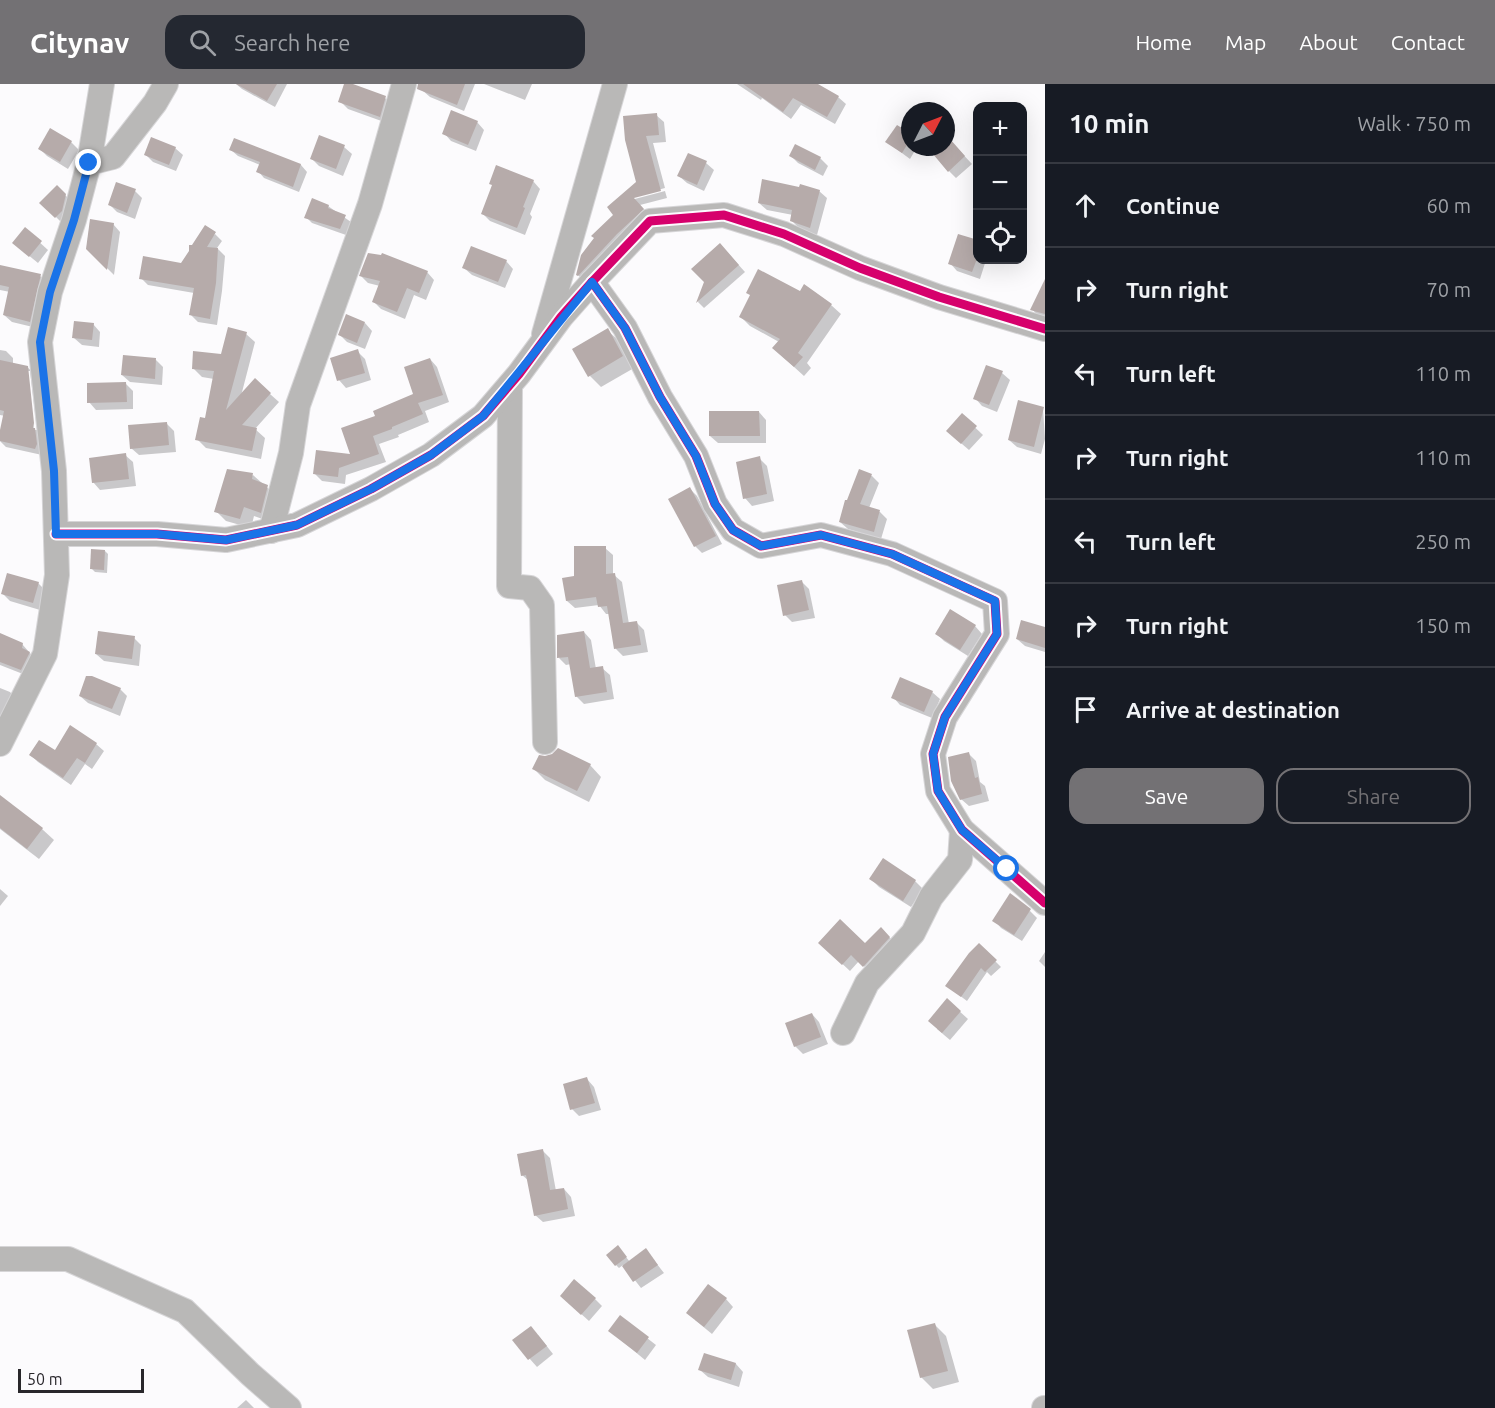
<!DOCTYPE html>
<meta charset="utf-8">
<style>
:root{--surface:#171b24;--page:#242831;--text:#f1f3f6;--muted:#9ea1a6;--line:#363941;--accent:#737174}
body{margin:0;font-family:Ubuntu,sans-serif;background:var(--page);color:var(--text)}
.controls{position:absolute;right:18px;top:18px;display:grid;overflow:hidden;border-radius:12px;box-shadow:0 6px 24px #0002}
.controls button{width:54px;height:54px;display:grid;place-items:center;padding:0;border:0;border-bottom:2px solid var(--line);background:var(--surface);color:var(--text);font:30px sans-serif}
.compass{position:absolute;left:901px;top:18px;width:54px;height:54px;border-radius:50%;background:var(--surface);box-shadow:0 6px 24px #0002;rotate:48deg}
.scale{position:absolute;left:18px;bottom:15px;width:126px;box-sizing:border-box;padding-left:6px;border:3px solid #29272b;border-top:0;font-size:16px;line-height:21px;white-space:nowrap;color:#29272b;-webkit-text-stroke:4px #fcfafe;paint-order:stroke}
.stop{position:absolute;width:18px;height:18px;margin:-14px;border:4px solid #1a73e8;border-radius:50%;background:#fff}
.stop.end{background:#1a73e8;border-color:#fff;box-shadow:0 2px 6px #0008}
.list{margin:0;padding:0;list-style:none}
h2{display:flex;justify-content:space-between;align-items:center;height:78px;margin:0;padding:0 24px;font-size:26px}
h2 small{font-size:20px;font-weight:400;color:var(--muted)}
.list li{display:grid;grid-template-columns:39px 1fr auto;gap:18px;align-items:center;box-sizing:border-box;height:84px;padding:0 24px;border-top:2px solid var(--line)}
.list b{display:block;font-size:22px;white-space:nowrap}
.list em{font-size:20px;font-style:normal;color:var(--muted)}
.actions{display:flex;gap:12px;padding:18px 24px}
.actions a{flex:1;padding:14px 0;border:2px solid var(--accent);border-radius:18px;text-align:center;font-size:21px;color:var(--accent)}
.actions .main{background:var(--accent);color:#fff}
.icon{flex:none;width:33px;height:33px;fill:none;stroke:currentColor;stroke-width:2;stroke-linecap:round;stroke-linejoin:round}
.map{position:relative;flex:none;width:1045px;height:1324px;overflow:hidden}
header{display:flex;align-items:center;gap:36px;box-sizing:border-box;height:84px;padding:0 30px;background:var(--accent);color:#fff}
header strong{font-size:28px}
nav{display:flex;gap:33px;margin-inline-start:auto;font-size:21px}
.search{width:420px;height:54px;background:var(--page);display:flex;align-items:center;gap:15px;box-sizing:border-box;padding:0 21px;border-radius:18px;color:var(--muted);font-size:22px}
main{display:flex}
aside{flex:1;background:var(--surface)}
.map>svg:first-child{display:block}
.shadow{fill:#0003;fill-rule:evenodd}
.building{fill:#b6abaa}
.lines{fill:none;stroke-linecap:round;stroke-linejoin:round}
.minor-casing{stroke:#d6d5d7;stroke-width:26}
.minor{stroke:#b9b8b7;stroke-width:24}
.cycleway-casing{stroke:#fcfafe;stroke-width:13}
.cycleway{stroke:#d6006c;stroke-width:9}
.route{stroke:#1a73e8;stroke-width:8}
</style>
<header>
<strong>Citynav</strong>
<div class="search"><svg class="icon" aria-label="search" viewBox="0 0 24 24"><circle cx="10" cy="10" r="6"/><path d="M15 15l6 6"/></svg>Search here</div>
<nav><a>Home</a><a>Map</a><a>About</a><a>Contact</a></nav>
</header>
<main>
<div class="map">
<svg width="1045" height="1324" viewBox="0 0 1045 1324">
<rect width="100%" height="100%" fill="#fcfbfd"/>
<g class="shadow">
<path d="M236,0H287L275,23L242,5Z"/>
<path d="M346,0L385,14L392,21L387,39L348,25L340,17Z"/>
<path d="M424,0H475L464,27L430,13L422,6Z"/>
<path d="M484,0H532L525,16Z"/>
<path d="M737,0H802L838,13L846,20L835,40L801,21L791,35L762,14L761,16Z"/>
<path d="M656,31L664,38L666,58L653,59L665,104L635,112L631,116L665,107L667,114L640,121L650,133L586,199L577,190L638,98L626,56Z"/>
<path d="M477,38L484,46L476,67L451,57L444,49Z"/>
<path d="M51,46L71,58L79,66L68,85L47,72L40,65Z"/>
<path d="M910,51V63H917L910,75L887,58Z"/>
<path d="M235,56L301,81L307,88L299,108L264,94L258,87L260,81L238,72L231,66Z"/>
<path d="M946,60L957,64L972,80L956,94L949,87L943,63H946Z"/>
<path d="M344,63L352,70L343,92L319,82L312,75Z"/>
<path d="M175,64L183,71L176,87L153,78L146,71Z"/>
<path d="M791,72L820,74L828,82L823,92L798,79Z"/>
<path d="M706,79L714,86L704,107L687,99L679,92Z"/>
<path d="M533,97L540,105L530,130L532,133L525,151L490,137L482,129L493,102Z"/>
<path d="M57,103L73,119L63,140L42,119Z"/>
<path d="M135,107L142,114L135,135L117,128L110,121Z"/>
<path d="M819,107L827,114L817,151L799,144L791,136L793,131L767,126L759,119Z"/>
<path d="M328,122L351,138L346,151L312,139L306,133Z"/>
<path d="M113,140L120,148L114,191L88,165Z"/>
<path d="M25,145L48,166L38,179L22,166Z"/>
<path d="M215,150L222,157L217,164L225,172L222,207L217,241L198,238L191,231L194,209L148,201L141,194L182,181Z"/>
<path d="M978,158V176H986L980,195L957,187L950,179Z"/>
<path d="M727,168L745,188L704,224L698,218L705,198Z"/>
<path d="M506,177L513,185L505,204L472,191L464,184Z"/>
<path d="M0,182L40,192L48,199L37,244L12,238L4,231L10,208L0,206Z"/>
<path d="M427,188L434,196L426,216L414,211L405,235L381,225L373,217L380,202L368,199L361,192Z"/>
<path d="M1045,201V234L1039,233L1032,225Z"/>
<path d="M805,202L831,221L841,230L807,279L811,284L804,292L783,273L779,258L750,242L741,233L800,209Z"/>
<path d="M365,239L372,247L365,265L347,258L340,251Z"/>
<path d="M93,240L100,248L99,263L82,261L74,254Z"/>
<path d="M607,246L619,257L634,284L601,303L590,292Z"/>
<path d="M246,250L255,258L241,312L270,310L279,318L255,345L265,354L261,375L206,364L197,355L206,336L214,295L202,293L193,284L222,272Z"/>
<path d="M0,266L6,267L13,274V280L27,283L35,290L42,371L6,363L0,357L5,332L0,331ZM27,287H30L37,346H34Z"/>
<path d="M357,267L365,275L371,296L346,304L339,296Z"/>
<path d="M430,275L437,283L449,318L425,327L429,338L398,351L399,353L379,360L386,378L346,391L345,400L322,397L314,389L352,372L377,333L415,311Z"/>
<path d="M156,276L163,283L162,301L130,298L122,291Z"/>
<path d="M1002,289L1010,296L997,328L982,322L975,314Z"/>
<path d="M125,299L133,307V325L96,326L89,318Z"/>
<path d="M1043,324L1045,355L1041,370L1017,363L1009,356Z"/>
<path d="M759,328L766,336V359H718L710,352Z"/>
<path d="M962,331L983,351L969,366L955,354Z"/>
<path d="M167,340L174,347L176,368L139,371L131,364Z"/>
<path d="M125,371L133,378L136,402L100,406L93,398Z"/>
<path d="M759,374L767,382L774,417L752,422L745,414Z"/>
<path d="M860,387L872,392L879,399L869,424L880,428L887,435L881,455L848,445L840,438Z"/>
<path d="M253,391L278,413L271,438L254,432L251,444L226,437L216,427Z"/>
<path d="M690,405L697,412L722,460L702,469L695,462Z"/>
<path d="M605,464L613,471V490L622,498L629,540L637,539L644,546L648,568L623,572L616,565L610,530H606L599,521L575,524L567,517L575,494Z"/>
<path d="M105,467L108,470L107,489L95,488L92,485Z"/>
<path d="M802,498L809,505L815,534L792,538L785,531Z"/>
<path d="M38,499L46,507L40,526L10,517L3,510Z"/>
<path d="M975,542L982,550L968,572L944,557L937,550Z"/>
<path d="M1045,545V568L1025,562L1017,555Z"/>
<path d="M584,548L591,556L596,585L602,584L610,591L614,615L584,620L576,612L571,580L566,581L559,574Z"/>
<path d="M0,551L22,560L36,576L28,592L0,581Z"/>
<path d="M134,554L141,561L139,582L104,577L96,570Z"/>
<path d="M0,604L10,608L17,616L0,650Z"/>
<path d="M120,605L127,612L120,632L88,619L80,612Z"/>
<path d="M932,608L940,615L932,634L900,621L893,613Z"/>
<path d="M71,644L96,660L104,667L92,685L85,680L71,701L38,678L31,671L55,668Z"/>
<path d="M969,670L976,677L980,698L985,702L989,717L969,722L961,715Z"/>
<path d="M590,681L601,693L589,718L545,696L534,685Z"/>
<path d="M5,716L42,745L54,756L39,775L0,745V723Z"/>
<path d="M871,795L915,797L923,805L911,823L879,803Z"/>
<path d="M0,805L8,812L0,822Z"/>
<path d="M1030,827L1037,834L1022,857L1001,844L994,836Z"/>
<path d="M881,845L897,861L871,889L859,877L850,887L820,859L865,861Z"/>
<path d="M979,861L1001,883L991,892L987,888L967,917L947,902Z"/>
<path d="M1045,868V883L1039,877Z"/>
<path d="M947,916L968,935L950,956L937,945Z"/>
<path d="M812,930L819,938L828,960L803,970L795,962Z"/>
<path d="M587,995L594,1003L601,1026L579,1032L572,1025Z"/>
<path d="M543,1067L550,1074L556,1107L564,1105L571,1113L575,1132L543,1138L535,1131L529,1097L522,1091Z"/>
<path d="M646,1166L664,1189L641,1204L623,1181L619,1184L616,1181L621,1167L630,1178Z"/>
<path d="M595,1215L602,1222L589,1237L569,1219Z"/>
<path d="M726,1215L733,1223L712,1250L695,1236Z"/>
<path d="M620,1233L656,1261L645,1276L610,1247Z"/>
<path d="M934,1240L946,1252L959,1298L933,1305L921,1293Z"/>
<path d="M538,1251L553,1270L537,1283L514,1257Z"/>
<path d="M705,1271L736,1280L743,1288L739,1303L708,1293L700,1286Z"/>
<path d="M246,1316L254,1324H237Z"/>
</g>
<g class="building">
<path d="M236,0H277L267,17Z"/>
<path d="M344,0H353L386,12L380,33L338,18Z"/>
<path d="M418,0H465L457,21L417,5Z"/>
<path d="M743,0H818L839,12L827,33L793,14L783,28Z"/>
<path d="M451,26L478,37L468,61L442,50Z"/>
<path d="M657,29L659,51L646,52L661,107L634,114L644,125L617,150L578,192L576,191L581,171L594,154L591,152L613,131L607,123L636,98L625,56L623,32Z"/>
<path d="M897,41L910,49V56L902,69L885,58Z"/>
<path d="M50,44L72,57L60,78L38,65Z"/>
<path d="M319,51L345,61L336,85L310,75Z"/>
<path d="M151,53L176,63L169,81L144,71Z"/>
<path d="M234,54L301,80L293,103L256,88L260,78L229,66Z"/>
<path d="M950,55L965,72L948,88L933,70L941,63H946V58Z"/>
<path d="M795,60L821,73L815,86L789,72Z"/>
<path d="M688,69L707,77L697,101L677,92Z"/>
<path d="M496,81L534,96L523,123L525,124L517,144L481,130L492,101L489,100Z"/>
<path d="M762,95L799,103L800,100L820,106L810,144L790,137L792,126L758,119Z"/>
<path d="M116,98L136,105L127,129L108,121Z"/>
<path d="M57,101L66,110L62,127L55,134L39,119Z"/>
<path d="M312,114L329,121L328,124L346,131L340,145L304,134Z"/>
<path d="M90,135L114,139L107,186L86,165Z"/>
<path d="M205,141L216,148L207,163L218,164L216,199L210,235L189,231L194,204L139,195L143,172L181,179L189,167V161H192Z"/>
<path d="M25,143L42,157L29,173L12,159Z"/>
<path d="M958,150L978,156V172L972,188L948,180Z"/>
<path d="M720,159L739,181L696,219L704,198L691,185Z"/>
<path d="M471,162L507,176L498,198L462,184Z"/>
<path d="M368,169L381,171L382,169L428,187L419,209L407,204L397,228L372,218L380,197L359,192Z"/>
<path d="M0,181L41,190L30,238L3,231L9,203L0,201Z"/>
<path d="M758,185L800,207L804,200L832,220L798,269L803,273L794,283L772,264L780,255L739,233L750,211L746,209Z"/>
<path d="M1045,195V230L1030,226Z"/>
<path d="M346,230L365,238L357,259L338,251Z"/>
<path d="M74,237L94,239L92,256L72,254Z"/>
<path d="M228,243L247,248L226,326L255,294L271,309L242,341L257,344L252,367L195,356L200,333L205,334L214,287L192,285L193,267L221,270Z"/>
<path d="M608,244L623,272L588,293L572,265Z"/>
<path d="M358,265L365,289L337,297L330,274Z"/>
<path d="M123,271L156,274L155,295L121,291Z"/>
<path d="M430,274L443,311L418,319L423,330L392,343V345L373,352L379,370L339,384L338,393L313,390L316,366L350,370L341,344L375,332L373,327L413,310L404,283Z"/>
<path d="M0,276L28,282L34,339L33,344H35L37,360L35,365L0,357V346L4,327L0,326Z"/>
<path d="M986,281L1003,287L989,321L973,315Z"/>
<path d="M126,298L127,318L87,319V299Z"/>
<path d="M1018,316L1044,323L1034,363L1008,356Z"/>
<path d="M709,327H759L760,352H709Z"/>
<path d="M962,329L977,342L961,360L946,347Z"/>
<path d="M167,338L169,361L130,365L128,341Z"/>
<path d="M126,369L129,395L92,399L89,374Z"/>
<path d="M760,372L767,410L743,415L736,378Z"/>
<path d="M227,385L253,389L252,395L268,401L261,429L244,423L240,435L214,428Z"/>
<path d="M859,385L872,390L860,420L880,426L874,448L839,438L845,416H847Z"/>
<path d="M690,403L716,452L694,463L668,415Z"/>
<path d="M574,462H606V490L615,489L623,539L637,537L641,561L614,565L607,522L598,523L596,513L566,517L562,494L574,492Z"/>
<path d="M91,465L105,466L104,486L90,485Z"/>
<path d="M7,489L39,498L33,519L1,510Z"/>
<path d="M802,496L809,526L783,532L777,501Z"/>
<path d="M950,525L976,541L960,566L935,550Z"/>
<path d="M1021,536L1045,543V564L1016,555Z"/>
<path d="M98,547L135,552L132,575L95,570Z"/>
<path d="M584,547L590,584L603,582L607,608L575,613L568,573L557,574V551Z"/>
<path d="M0,549L23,559L22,564L30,568L21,586L0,578Z"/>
<path d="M86,592H92L121,604L112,625L79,612Z"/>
<path d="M900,593L933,607L924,628L891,614Z"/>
<path d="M70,641L97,659L85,679L77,674L63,694L29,671L39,656L55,666Z"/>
<path d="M558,664L591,680L577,707L532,685L539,671L545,672L552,670Z"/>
<path d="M969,668L975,694L978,693L982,710L960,716L951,697L948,673Z"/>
<path d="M0,711L43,744L27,765L0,744Z"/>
<path d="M883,774L916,796L903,817L869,795Z"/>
<path d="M1010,809L1031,825L1014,851L992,837Z"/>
<path d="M840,835L865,859L881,843L890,853L863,883L851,871L842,881L818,859Z"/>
<path d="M979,859L997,876L985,888L981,884L961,913L945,902L969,869Z"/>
<path d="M947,914L961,927L942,949L928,937Z"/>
<path d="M812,929L821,953L794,963L785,939Z"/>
<path d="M587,993L595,1019L570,1026L563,1000Z"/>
<path d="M543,1065L550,1106L564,1104L568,1125L534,1132L526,1091L521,1092L517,1070Z"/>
<path d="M618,1161L627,1173L615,1182L606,1171Z"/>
<path d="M646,1164L658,1181L633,1198L622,1182Z"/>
<path d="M574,1195L596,1214L581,1231L560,1212Z"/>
<path d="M708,1200L727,1214L704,1243L686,1229Z"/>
<path d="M620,1231L649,1253L637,1269L608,1247Z"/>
<path d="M935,1239L948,1287L920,1294L907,1246Z"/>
<path d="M531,1242L547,1262L528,1276L512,1256Z"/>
<path d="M704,1269L736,1279L731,1296L698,1286Z"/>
</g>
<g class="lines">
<defs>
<g id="minor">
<path d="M89,79L113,73L155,19L166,0"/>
<path d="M592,198L625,244L660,313L696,372L715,420L733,446L761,462L821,451L892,470L995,517L997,550L945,633L933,670L938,707L962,746L1045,819"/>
<path d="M544,250L615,0"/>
<path d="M510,301L509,502L530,504L542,521L545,658"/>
<path d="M271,447L291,369L298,321L370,120L404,0"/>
<path d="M56,450H157L226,456L297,441L371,405L431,371L483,332L519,290L561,233L592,198L650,137L724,131L784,150L860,184L939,213L1045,245"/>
<path d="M0,660L45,570L57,491L54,387L40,258L50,208L74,136L89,79L102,0"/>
<path d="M843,949L867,899L913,849L931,813L960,776L962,746"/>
<path d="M0,1175H68L185,1227L250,1290L289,1324"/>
<path d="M1044,1324H1045"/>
</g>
</defs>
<use href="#minor" class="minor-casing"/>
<use href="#minor" class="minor"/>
<defs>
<g id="cycleway">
<path d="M592,198L625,244L660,313L696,372L715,420L733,446L761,462L821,451L892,470L995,517L997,550L945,633L933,670L938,707L962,746L1045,819"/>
<path d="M56,450H157L226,456L297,441L371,405L431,371L483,332L519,290L561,233L592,198L650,137L724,131L784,150L860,184L939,213L1045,245"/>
</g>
</defs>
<use href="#cycleway" class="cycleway-casing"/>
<use href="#cycleway" class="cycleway"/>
</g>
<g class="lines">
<path class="route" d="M89,79L74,136L50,208L40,258L54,387L56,450H157L226,456L297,441L371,405L431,371L483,332L592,198L625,244L660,313L696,372L715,420L733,446L761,462L821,451L892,470L995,517L997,550L945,633L933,670L938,707L962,746L1007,785"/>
</g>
</svg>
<div class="controls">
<button>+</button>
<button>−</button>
<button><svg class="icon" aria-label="locate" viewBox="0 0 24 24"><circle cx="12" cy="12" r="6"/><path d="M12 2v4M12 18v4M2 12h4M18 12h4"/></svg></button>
</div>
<svg class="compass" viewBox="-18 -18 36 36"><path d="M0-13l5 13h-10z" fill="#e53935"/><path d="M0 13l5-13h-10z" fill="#9ea1a6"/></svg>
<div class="scale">50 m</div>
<div class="stop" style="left:1007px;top:785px"></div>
<div class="stop end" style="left:89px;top:79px"></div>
</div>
<aside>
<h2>10 min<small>Walk · 750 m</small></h2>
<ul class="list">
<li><svg class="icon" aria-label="ahead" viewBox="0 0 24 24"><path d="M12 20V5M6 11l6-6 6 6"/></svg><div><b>Continue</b></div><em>60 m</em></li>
<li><svg class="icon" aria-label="right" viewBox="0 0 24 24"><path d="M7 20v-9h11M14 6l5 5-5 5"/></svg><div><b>Turn right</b></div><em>70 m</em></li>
<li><svg class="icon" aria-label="left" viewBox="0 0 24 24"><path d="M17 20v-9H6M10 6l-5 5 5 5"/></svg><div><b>Turn left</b></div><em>110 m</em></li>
<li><svg class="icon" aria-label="right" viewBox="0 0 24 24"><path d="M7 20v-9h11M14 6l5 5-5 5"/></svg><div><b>Turn right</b></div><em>110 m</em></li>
<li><svg class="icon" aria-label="left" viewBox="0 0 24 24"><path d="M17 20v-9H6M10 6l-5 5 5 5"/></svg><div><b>Turn left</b></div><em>250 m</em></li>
<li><svg class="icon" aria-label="right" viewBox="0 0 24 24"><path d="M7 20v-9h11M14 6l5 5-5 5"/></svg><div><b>Turn right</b></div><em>150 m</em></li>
<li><svg class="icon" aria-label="arrive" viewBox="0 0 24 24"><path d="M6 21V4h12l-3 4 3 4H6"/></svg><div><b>Arrive at destination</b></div></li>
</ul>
<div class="actions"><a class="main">Save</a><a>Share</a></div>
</aside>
</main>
